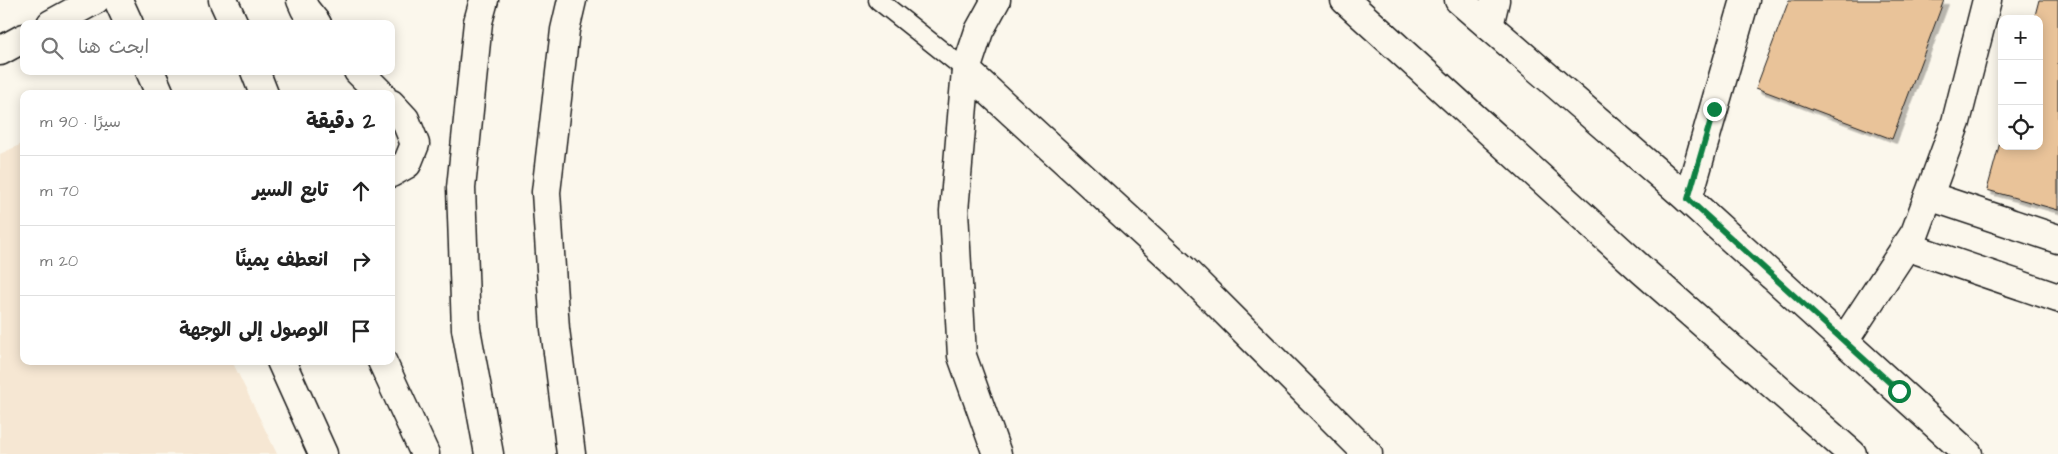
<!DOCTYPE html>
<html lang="ar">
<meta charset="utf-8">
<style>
:root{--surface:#fff;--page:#f6f6f6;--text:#222;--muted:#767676;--line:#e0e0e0}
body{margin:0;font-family:"Architects Daughter","Playpen Sans Arabic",sans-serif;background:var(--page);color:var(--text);direction:rtl}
.controls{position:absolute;right:15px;top:15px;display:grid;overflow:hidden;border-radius:10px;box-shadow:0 2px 12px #0003}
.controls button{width:45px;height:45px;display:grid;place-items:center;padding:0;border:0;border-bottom:1px solid var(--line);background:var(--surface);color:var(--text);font:25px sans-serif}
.stop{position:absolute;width:15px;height:15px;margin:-11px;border:4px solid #0b8043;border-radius:50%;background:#fff}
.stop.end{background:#0b8043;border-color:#fff;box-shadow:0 1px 5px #0008}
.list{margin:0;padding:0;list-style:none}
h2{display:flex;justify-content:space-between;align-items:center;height:65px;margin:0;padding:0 20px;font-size:21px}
h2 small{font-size:16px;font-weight:400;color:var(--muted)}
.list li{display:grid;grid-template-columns:32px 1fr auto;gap:15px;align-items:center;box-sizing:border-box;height:70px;padding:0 20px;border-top:1px solid var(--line)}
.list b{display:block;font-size:19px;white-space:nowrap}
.list em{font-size:16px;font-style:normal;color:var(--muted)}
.icon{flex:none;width:28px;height:28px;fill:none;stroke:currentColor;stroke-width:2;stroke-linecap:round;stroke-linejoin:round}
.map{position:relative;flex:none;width:2058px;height:454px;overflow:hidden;direction:ltr}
.search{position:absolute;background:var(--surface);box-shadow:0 2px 12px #0003;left:20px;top:20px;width:375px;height:55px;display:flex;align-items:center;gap:12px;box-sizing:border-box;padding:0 18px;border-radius:10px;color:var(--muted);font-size:19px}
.panel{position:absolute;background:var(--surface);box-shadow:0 2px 12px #0003;left:20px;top:90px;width:375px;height:275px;border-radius:10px;direction:rtl}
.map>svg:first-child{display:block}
.built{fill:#f6e7d3}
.building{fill:#e9c399;stroke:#1c1c1c;filter:url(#shadow)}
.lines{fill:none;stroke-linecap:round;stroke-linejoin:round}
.service-casing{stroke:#1c1c1c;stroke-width:21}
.minor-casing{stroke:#1c1c1c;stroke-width:31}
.tertiary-casing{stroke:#1c1c1c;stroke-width:31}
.secondary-casing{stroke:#1c1c1c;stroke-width:31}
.service{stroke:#fbf7ec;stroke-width:18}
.minor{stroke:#fbf7ec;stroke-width:28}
.tertiary{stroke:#fbf7ec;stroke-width:28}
.secondary{stroke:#fbf7ec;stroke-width:28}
.route{stroke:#0b8043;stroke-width:6}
</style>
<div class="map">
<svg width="2058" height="454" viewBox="0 0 2058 454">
<defs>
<filter id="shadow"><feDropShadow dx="4.5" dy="4.5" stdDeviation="0" flood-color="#0004"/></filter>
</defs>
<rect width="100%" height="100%" fill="#fbf7ec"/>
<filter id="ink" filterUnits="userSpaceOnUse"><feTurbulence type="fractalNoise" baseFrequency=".02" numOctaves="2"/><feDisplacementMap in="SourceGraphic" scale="10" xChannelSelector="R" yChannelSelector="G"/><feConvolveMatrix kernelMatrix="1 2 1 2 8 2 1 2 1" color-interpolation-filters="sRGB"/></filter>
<g filter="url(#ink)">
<path class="built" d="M24,143V361H232L277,454H0V154Z"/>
<g class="building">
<path d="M1789,0H1944L1892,139L1756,88Z"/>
<path d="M2039,0H2058V210L1987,190L2002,135V146H2039V19H2034Z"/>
</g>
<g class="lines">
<defs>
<path id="service" d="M878,0L966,70"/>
<g id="minor">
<path d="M118,0L129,24"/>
<path d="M996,0L979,31L966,70L954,211L962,356L997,454"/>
<path d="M51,24L95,0"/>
<path d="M1489,26L1495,0"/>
<path d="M0,51L24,38"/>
<path d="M966,70L1184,270L1368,454"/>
<path d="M150,71L160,94"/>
<path d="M1929,196L2058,239"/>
<path d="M1688,199L1745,0"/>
<path d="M1906,246L2058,298"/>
<path d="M1844,341L1915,233L1956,122L1987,0"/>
<path d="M281,361L323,454"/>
</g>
<g id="tertiary">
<path d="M223,0L234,24"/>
<path d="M301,0L305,9L317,24"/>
<path d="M255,71L264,94"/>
<path d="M358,71L381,94"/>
<path d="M391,104L405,119L415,144L407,164L391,173"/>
<path d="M382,361L425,454"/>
</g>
<g id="secondary">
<path d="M484,0L478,22L461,188L466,329L489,454"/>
<path d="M1345,0L1643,271L1852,454"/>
<path d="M1459,0L1688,199L1968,454"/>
<path d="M571,454L555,329L546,192L565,30L572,0"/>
</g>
</defs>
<use href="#service" class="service-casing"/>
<use href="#minor" class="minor-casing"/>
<use href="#tertiary" class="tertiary-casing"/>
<use href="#secondary" class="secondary-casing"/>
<use href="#service" class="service"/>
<use href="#minor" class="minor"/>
<use href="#tertiary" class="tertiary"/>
<use href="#secondary" class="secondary"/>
</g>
</g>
<g class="lines" filter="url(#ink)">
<path class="route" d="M1714,109L1688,199L1899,391"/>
</g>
</svg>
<div class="controls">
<button>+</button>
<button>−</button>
<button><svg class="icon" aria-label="locate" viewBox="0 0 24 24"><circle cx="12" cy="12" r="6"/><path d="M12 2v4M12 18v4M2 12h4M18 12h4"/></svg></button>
</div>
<div class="stop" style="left:1899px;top:391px"></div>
<div class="stop end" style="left:1714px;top:109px"></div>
<div class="search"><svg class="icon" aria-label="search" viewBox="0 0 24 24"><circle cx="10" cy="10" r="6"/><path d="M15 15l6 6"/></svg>ابحث هنا</div>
<section class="panel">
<h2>2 دقيقة<small>سيرًا · 90 m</small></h2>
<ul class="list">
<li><svg class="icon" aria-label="ahead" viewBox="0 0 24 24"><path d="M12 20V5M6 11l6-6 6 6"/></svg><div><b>تابع السير</b></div><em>70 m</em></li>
<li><svg class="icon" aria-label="right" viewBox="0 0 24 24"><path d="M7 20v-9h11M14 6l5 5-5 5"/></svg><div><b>انعطف يمينًا</b></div><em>20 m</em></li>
<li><svg class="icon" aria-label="arrive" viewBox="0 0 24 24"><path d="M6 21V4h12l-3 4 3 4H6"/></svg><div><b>الوصول إلى الوجهة</b></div></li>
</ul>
</section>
</div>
